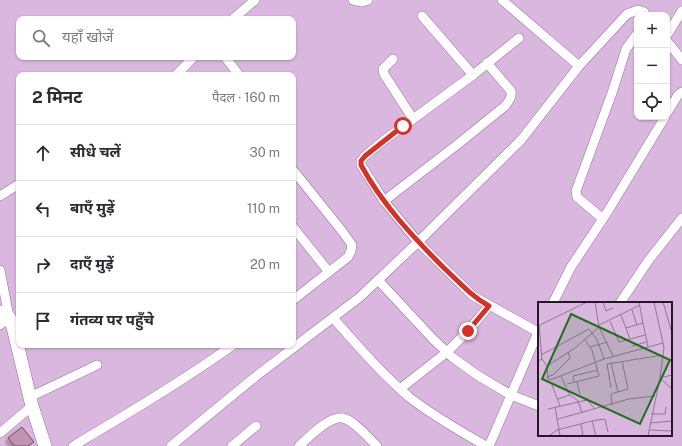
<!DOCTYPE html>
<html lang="hi">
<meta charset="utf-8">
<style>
:root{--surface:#fff;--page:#f2f2f3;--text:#2b2b33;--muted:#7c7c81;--line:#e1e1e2}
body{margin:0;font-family:"Public Sans","Noto Sans Devanagari",sans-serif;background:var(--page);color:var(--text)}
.controls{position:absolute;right:12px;top:12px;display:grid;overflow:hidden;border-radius:8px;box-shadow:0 1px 3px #0004}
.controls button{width:36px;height:36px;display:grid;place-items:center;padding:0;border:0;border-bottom:1px solid var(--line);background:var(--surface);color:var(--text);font:20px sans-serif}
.stop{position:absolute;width:12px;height:12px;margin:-9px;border:3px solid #d93025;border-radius:50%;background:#fff}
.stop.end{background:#d93025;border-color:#fff;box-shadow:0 1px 4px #0008}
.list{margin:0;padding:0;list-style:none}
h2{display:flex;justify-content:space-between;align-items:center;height:52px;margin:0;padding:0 16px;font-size:17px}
h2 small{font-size:13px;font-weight:400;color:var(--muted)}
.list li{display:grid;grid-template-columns:26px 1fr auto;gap:12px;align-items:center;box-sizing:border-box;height:56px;padding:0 16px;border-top:1px solid var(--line)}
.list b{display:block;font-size:15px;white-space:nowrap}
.list em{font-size:13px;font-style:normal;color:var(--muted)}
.icon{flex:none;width:22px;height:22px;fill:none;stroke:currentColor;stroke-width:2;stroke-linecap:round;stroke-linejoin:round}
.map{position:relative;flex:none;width:682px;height:446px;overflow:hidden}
.search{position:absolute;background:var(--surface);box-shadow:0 1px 3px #0004;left:16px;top:16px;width:280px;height:44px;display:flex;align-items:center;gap:10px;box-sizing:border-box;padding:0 14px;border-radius:8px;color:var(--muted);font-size:15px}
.panel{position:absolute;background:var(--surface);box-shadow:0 1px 3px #0004;left:16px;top:72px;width:280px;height:276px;border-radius:8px}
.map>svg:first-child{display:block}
.building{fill:#c193ae;stroke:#774e67;filter:url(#shadow)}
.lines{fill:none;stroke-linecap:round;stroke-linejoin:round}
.minor-casing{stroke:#96759a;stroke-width:10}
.secondary-casing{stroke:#96759a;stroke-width:14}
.minor{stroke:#fff;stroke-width:9}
.secondary{stroke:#fff;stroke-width:13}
.route{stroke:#d93025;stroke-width:5}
.inset-road{fill:none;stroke:#927795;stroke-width:1}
.view{fill:#1e711a;fill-opacity:0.15;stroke:#1e711a;stroke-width:2}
.inset-edge{fill:none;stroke:#251826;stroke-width:2}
</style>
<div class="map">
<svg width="682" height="446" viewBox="0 0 682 446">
<defs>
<filter id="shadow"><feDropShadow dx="-3.5" dy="3.5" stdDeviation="2" flood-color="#0004"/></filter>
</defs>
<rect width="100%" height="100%" fill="#dab7df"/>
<path class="building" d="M22,427L34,442L28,446H15L8,438Z"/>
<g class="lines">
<defs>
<g id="minor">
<path d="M353,0L362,2L368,0"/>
<path d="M502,0L579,66"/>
<path d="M422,16L473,75"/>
<path d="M233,19L255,0"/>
<path d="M667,35L682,11"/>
<path d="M519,38L473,75L383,141L365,156L361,161V165L384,201L418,242L473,296L538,332"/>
<path d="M667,41L682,60"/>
<path d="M225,57L239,75"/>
<path d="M393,59L383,69L384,74L413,119"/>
<path d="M176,75L194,57"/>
<path d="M667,113L678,95L682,92"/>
<path d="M293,170L342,231L352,245L351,251L348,257L293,300"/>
<path d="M0,196L19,184"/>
<path d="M384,201L458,144L505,106C509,101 512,97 511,91L487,63"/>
<path d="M603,219L577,197L576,191L612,93L626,49L637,34"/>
<path d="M293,227L329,272"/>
<path d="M0,270L9,317L0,325"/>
<path d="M378,280L433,339L452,357L477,375L511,395L539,406"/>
<path d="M553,303L571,267L608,211L665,117"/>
<path d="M620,303L648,261L682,218"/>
<path d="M333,318C357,345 381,373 409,397C433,416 460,431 486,446"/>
<path d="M400,389L447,352L468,331L489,306"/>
<path d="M30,397L97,365"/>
<path d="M0,433L32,406"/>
<path d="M73,446C127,414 181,382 233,345"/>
<path d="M171,446L255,377L360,297L418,242L521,140L579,66L627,14L638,10L644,12L646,15"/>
<path d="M232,446L256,426"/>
<path d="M299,446C308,438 330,415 343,418C353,420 370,439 377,446"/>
<path d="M489,446L539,330"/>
</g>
<path id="secondary" d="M0,312L9,317L13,327L32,406L45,446"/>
</defs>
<use href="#minor" class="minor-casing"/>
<use href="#secondary" class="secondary-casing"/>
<use href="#minor" class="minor"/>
<use href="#secondary" class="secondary"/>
</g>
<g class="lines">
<path class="route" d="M403,126L365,156L361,161V165C382,204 413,237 444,268C459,282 471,296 489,306L468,331"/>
</g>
<g transform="translate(538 302)">
<rect width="134" height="134" fill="#dab7df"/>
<path class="inset-road" d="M57,0L61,25L75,54M65,0L68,9L75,6M116,0L126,46L122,76L134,87M125,0L134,31M94,8L99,23M83,13L92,37M72,19L81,40L107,33M105,21L110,45M1,23L4,57M61,23L102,3M0,24L49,0M88,26L105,21L101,0M94,44L108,40M52,45L70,40M3,53L51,27L59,38L66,57M0,59L4,57L9,64L10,77L12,78L66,57L125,41M73,61L80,90M9,64L37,46L61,25M23,74L31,92L40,99L44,111M9,75L15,73L32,56L30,50M36,80L35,74L60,68M39,80L42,92M29,82L61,74L54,48L47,38M14,83L22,104M73,86L69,62L125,53M20,97L32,93M74,103L73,92L90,87L84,59M17,105L22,134M10,107L49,98L57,107M113,112H127L128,105M20,117L91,97L117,94M54,119L67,117L70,130M112,121L134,119M43,122L45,134M111,128L134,129M11,134L19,128L54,119L58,134M110,134L122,76L134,73"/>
<path class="view" d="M33,12L132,58L102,122L4,77Z"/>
<rect width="134" height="134" class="inset-edge"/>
</g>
</svg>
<div class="controls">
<button>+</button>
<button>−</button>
<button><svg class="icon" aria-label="locate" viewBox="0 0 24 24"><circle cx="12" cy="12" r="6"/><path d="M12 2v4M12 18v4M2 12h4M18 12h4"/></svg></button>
</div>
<div class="stop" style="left:403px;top:126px"></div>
<div class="stop end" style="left:468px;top:331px"></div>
<div class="search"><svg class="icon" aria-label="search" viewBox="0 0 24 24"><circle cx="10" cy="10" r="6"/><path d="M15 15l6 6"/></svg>यहाँ खोजें</div>
<section class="panel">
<h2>2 मिनट<small>पैदल · 160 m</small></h2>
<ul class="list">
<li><svg class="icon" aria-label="ahead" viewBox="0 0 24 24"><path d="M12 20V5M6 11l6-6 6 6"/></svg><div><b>सीधे चलें</b></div><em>30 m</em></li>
<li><svg class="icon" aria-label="left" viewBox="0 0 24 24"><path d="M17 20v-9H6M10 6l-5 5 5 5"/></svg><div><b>बाएँ मुड़ें</b></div><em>110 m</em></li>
<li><svg class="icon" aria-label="right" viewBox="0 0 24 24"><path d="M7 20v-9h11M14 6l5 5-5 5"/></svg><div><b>दाएँ मुड़ें</b></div><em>20 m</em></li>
<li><svg class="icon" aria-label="arrive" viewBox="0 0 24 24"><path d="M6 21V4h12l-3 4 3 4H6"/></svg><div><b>गंतव्य पर पहुँचे</b></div></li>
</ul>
</section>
</div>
